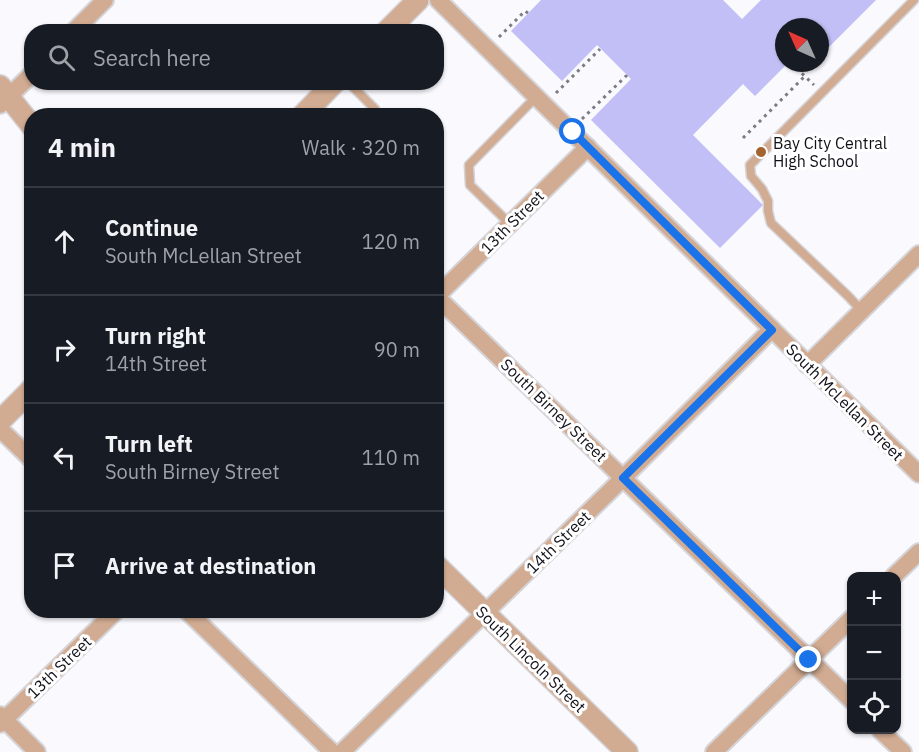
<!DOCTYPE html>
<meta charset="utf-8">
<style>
:root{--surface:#171b24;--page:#242831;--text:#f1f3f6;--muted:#9ea1a6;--line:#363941}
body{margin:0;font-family:"IBM Plex Sans",sans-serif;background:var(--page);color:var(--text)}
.controls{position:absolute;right:18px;bottom:18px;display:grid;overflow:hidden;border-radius:12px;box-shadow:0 2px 4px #0004}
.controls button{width:54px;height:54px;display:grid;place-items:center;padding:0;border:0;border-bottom:2px solid var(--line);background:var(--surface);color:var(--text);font:30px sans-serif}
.compass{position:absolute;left:775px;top:18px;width:54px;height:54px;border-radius:50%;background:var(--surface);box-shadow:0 2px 4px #0004;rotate:315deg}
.stop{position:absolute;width:18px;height:18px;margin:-14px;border:4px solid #1a73e8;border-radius:50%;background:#fff}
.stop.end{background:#1a73e8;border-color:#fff;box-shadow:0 2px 6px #0008}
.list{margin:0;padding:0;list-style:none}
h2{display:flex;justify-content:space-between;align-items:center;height:78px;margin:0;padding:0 24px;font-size:26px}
h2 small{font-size:20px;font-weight:400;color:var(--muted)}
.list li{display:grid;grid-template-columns:39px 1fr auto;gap:18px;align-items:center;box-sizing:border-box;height:108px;padding:0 24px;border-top:2px solid var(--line)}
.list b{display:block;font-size:22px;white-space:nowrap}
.list p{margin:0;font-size:20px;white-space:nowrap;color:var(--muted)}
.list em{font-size:20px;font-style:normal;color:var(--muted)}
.icon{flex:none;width:33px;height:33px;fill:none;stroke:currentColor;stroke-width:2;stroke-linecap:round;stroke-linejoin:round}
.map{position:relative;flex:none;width:919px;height:752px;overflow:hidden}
.search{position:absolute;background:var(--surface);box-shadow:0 2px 4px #0004;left:24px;top:24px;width:420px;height:66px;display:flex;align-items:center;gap:15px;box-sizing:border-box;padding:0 21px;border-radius:24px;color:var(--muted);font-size:22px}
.panel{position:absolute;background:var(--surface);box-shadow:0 2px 4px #0004;left:24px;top:108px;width:420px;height:510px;border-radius:24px}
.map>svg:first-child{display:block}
.building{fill:#c1bff5}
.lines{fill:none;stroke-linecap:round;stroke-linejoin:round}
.service-casing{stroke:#d4d4d9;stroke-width:11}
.minor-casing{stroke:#d4d4d9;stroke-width:20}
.tertiary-casing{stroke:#d4d4d9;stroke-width:24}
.path{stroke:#7c7b83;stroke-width:3;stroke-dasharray:3 4.5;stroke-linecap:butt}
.service{stroke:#d2ac92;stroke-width:8}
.minor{stroke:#d2ac92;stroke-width:16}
.tertiary{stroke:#d2ac92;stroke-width:21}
.route{stroke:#1a73e8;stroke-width:8}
.poi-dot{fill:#a4622f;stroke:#fff;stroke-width:2}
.labels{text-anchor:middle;stroke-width:6;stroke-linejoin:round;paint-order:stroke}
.poi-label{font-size:16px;fill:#111019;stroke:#fff;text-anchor:start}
.street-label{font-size:16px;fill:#111019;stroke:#fff}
</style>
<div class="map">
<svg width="919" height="752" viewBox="0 0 919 752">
<rect width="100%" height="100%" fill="#f9f9fe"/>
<path class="building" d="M541,0H723L742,19L761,0H876L820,56V27H784V63L787,64L755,96L743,84L693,135L763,205L720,248L591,120L631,79L597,45L562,81L511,31Z"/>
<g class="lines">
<defs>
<g id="service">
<path d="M348,82L375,109L374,116"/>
<path d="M510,224L470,185L469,165L537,96"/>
<path d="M861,310L848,296L771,223L768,211V201L762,189L751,176L750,165L914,0"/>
</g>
<g id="minor">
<path d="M438,0L919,474"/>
<path d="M73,32L105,0"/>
<path d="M0,105L32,74"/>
<path d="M436,296L852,701"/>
<path d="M436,297L588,147"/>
<path d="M807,365L919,254"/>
<path d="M0,429L32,460"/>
<path d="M894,576L919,552"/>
<path d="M186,610L332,752"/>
<path d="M0,715L37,752"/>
<path d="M0,724L117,610"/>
<path d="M880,730L903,752"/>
<path d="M342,752L610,491L772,329"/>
<path d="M714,752L852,618"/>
</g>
<g id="tertiary">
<path d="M386,32L418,0"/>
<path d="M0,86L32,126"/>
<path d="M302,116L335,82"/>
<path d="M0,421L32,389"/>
<path d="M436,565L627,752"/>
</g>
</defs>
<use href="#service" class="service-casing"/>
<use href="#minor" class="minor-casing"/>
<use href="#tertiary" class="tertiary-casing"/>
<g class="path">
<path d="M499,37L525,11L528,13"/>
<path d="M791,63L814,85"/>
<path d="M556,93L600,49"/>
<path d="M582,119L626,76L630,80"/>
<path d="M743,138L805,76"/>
</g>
<use href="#service" class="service"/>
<use href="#minor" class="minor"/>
<use href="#tertiary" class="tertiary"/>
</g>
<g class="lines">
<path class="route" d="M573,132L772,330L623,478L809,660"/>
</g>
<circle class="poi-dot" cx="761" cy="152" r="6"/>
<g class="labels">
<g class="poi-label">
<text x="773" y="149">Bay City Central<tspan x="773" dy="18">High School</tspan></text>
</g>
<g class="street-label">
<text transform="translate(512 222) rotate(-45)" y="6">13th Street</text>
<text transform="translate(845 402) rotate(45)" y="6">South McLellan Street</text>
<text transform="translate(554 410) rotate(44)" y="6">South Birney Street</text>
<text transform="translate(558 542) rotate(-44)" y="6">14th Street</text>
<text transform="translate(531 659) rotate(44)" y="6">South Lincoln Street</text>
<text transform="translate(59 667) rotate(-44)" y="6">13th Street</text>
</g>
</g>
</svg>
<div class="controls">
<button>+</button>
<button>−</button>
<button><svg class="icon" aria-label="locate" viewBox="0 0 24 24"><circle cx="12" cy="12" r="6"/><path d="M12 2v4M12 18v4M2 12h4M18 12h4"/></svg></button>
</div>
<svg class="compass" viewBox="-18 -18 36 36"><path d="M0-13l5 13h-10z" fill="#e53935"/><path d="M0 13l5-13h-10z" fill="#9ea1a6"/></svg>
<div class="stop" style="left:573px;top:132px"></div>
<div class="stop end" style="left:809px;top:660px"></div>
<div class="search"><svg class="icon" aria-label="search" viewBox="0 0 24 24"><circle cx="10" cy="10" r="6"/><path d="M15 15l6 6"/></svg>Search here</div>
<section class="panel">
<h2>4 min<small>Walk · 320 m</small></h2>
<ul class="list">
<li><svg class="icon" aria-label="ahead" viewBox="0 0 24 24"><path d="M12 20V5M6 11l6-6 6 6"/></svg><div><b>Continue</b><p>South McLellan Street</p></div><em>120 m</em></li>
<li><svg class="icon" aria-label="right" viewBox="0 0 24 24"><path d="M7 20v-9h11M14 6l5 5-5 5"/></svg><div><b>Turn right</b><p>14th Street</p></div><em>90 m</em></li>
<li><svg class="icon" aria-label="left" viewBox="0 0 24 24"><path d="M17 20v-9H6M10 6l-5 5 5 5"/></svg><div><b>Turn left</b><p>South Birney Street</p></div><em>110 m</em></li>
<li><svg class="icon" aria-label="arrive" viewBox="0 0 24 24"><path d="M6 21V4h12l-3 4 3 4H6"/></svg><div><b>Arrive at destination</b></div></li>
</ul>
</section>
</div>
